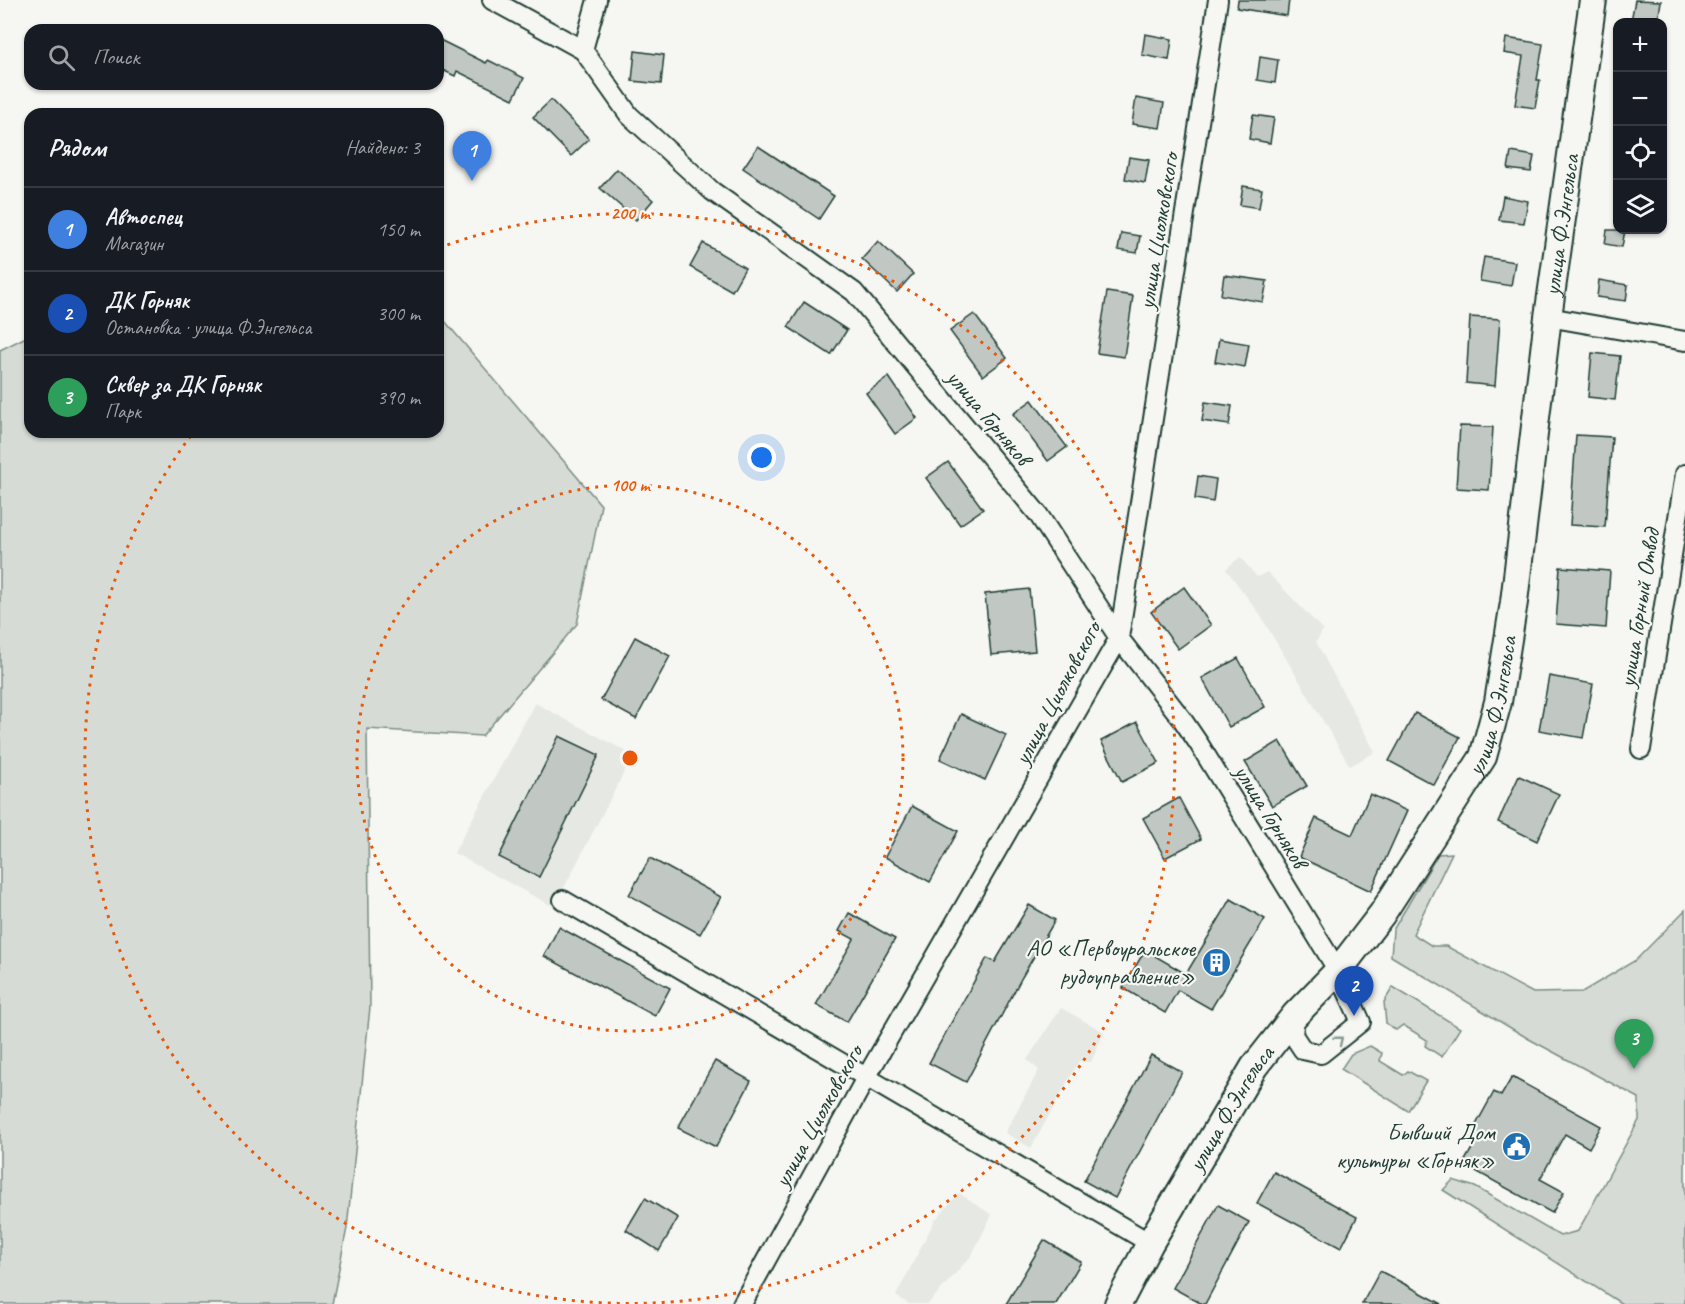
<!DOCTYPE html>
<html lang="ru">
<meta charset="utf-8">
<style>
:root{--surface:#171b24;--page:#20242c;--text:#f1f3f6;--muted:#9ea1a6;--line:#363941;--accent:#ea580c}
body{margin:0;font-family:Caveat,sans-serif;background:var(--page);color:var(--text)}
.controls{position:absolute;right:18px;top:18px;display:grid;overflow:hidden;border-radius:12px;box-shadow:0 2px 4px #0004}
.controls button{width:54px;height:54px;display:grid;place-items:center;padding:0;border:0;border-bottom:2px solid var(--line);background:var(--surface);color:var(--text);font:30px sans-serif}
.you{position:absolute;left:762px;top:458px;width:21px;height:21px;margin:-15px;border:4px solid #fff;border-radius:50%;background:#1a73e8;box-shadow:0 0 0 9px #1a73e833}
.badge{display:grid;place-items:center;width:39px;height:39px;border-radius:50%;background:var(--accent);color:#fff;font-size:20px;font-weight:700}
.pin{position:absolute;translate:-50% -50px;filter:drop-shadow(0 2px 3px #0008)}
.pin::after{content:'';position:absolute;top:32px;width:21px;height:18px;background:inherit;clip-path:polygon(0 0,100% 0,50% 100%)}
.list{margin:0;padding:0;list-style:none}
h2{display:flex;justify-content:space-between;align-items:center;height:78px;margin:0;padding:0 24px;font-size:26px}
h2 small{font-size:20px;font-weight:400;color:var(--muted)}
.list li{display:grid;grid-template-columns:39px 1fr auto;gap:18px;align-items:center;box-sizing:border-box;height:84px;padding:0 24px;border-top:2px solid var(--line)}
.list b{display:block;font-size:22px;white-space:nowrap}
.list p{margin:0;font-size:20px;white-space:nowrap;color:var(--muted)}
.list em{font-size:20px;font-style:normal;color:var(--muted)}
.icon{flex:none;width:33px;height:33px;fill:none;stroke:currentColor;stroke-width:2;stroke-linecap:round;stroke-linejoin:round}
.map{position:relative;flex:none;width:1685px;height:1304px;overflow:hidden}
.search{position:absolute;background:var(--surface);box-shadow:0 2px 4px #0004;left:24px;top:24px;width:420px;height:66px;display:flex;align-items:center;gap:15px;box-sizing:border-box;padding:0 21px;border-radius:18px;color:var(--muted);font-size:22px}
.panel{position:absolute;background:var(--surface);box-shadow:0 2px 4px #0004;left:24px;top:108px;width:420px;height:330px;border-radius:18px}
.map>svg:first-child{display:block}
.built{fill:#e6e8e4}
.green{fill:#d6dbd6;stroke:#7a8c85;stroke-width:1.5}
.building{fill:#c1c8c3;stroke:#1f3d34;stroke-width:1.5}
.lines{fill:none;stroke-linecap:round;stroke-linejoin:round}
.street-casing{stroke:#1f3d34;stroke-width:22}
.secondary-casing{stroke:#1f3d34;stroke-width:30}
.street{stroke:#f6f6f2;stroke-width:18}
.secondary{stroke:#f6f6f2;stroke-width:26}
.oneway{stroke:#8a9a93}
.ring{fill:none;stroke:#e8590c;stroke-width:3;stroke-dasharray:3 6}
.labels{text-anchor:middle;stroke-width:4.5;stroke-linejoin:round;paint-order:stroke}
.street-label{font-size:24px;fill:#1f3d34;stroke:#f6f6f2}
.poi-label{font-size:24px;fill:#1f3d34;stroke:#f6f6f2;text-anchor:end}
.centre{fill:#e8590c;stroke:#f6f6f2;stroke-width:3}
.ring-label{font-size:18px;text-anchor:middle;font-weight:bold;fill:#e8590c;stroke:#f6f6f2;stroke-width:4.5;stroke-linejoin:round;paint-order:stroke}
</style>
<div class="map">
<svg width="1685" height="1304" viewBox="0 0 1685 1304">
<rect width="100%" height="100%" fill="#f6f6f2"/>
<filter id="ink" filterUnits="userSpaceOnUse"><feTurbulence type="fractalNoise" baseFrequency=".0167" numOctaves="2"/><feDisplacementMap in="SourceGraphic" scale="12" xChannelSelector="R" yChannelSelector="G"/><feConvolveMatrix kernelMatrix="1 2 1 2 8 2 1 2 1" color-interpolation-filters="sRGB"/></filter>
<g filter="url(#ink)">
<g class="built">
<path d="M1240,557L1257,577L1267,572L1323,630L1316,642L1375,752L1350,766L1259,613L1226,569Z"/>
<path d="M535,703L633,755L554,907L454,853Z"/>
<path d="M1061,1008L1104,1032L1091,1062L1079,1061L1031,1148L1005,1133L1039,1070L1027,1060Z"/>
<path d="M959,1193L992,1215L971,1256L928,1304H909L896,1296L935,1220Z"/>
</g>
<g class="green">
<path d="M438,313L601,505L577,624L482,736L367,729L370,1007L347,1228L332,1304H0V350L30,335V432H438Z"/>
<path d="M1452,853L1413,934L1432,946H1446L1533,993L1582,992L1636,960L1685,910V1304H1622L1443,1190L1453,1180L1475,1187L1560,1236L1578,1231L1639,1120V1098L1529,1039L1391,956L1393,930L1438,854Z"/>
<path d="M1393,987L1460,1028L1442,1057L1425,1046L1427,1040L1403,1025L1396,1030L1386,1023L1384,1002Z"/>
<path d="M1370,1046L1382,1053L1380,1061L1403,1075L1408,1071L1426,1081L1408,1111L1341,1069L1351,1054Z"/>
</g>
<g class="building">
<path d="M1238,0H1289L1287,16L1237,8Z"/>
<path d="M1635,0L1661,1L1658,22L1631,21Z"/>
<path d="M1145,34L1172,39L1169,60L1142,55Z"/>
<path d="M1506,38L1543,44L1537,80H1540L1535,108L1515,105L1523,56L1504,53Z"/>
<path d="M438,39L486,63L488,60L524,78L513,99L457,71L455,76L438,68Z"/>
<path d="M635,51L664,55L661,84L632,81Z"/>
<path d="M1260,57L1278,60L1275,83L1257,80Z"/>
<path d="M1136,98L1164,103L1160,128L1132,124Z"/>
<path d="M551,100L589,139L571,156L533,117Z"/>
<path d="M1253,115L1274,118L1270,143L1249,139Z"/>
<path d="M758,146L834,196L819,219L743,168Z"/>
<path d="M1511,152L1534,156L1531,172L1508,169Z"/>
<path d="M1129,157L1149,160L1145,183L1125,179Z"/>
<path d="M617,169L653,200L636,220L600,188Z"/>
<path d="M1243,186L1262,189L1259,208L1240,205Z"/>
<path d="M1503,196L1528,201L1524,223L1499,220Z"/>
<path d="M1607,230H1625L1622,247L1605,244Z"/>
<path d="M1121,233L1140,236L1137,253L1118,250Z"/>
<path d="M878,241L913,274L897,292L862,259Z"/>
<path d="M703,243L745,268L732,291L690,267Z"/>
<path d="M1484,257L1515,262L1511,286L1480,281Z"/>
<path d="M1224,275L1267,281L1263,302L1221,295Z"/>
<path d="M1599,280L1628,285L1626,301L1597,297Z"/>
<path d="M1107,292L1133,296L1124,357L1097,353Z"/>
<path d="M804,302L847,330L831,355L788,327Z"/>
<path d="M974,314L1007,358L983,376L950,331Z"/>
<path d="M1470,317L1500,319L1495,386L1466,383Z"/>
<path d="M1219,339L1249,344L1245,367L1215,362Z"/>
<path d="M1592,353L1620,356L1615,400L1588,397Z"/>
<path d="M889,377L917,418L895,434L866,393Z"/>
<path d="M1032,400L1067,447L1048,461L1013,414Z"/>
<path d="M1205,402L1232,406L1229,425L1202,421Z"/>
<path d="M1460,426L1493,427L1489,490L1456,488Z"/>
<path d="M1576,435L1612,437L1605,527L1570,525Z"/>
<path d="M948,462L983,509L960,525L926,478Z"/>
<path d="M1198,476L1216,479L1213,502L1195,499Z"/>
<path d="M1560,567L1610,571L1606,628L1556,624Z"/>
<path d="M1184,587L1211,625L1178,649L1151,612Z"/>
<path d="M1029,589L1035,651L991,655L985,594Z"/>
<path d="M635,637L670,656L636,719L601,700Z"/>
<path d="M1238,658L1265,707L1229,727L1202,678Z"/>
<path d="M1549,676L1593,684L1583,738L1539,730Z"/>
<path d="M1415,713L1460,737L1434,785L1389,761Z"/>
<path d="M961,714L1006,735L985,780L940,759Z"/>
<path d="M1137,722L1159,763L1122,782L1101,741Z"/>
<path d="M559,736L599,755L539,877L499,857Z"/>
<path d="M1280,741L1307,786L1272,806L1245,762Z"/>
<path d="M1519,776L1559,794L1537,841L1498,822Z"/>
<path d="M1370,794L1407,811L1371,891L1299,857L1316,818L1352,835Z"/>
<path d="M1179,798L1201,839L1165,858L1143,818Z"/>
<path d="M912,806L958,831L930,882L885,857Z"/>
<path d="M650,858L721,897L700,934L629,895Z"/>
<path d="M1231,899L1265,919L1211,1009L1178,990L1165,1013L1123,988L1145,950L1186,974Z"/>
<path d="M1029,905L1055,920L1022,977L966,1082L929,1063L987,958L995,962Z"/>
<path d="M849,913L895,939L847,1022L816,1005L854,939L839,931Z"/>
<path d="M559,927L670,988L655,1016L544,956Z"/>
<path d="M1151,1055L1182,1072L1115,1198L1084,1181Z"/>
<path d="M715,1061L751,1081L716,1147L678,1128Z"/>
<path d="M1512,1077L1601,1126L1589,1148L1565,1134L1540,1179L1564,1192L1552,1213L1463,1164L1474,1145L1467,1141L1494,1092L1501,1096Z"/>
<path d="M1274,1172L1357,1217L1341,1248L1257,1203Z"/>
<path d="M645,1198L678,1218L659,1251L626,1230Z"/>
<path d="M1218,1205L1249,1222L1205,1304H1202L1173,1288Z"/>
<path d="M1044,1240L1081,1262L1056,1304H1006Z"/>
<path d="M1380,1271L1442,1304H1362Z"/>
</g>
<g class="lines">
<defs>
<g id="street">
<path d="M492,0L583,50L629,115L712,191L854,292L1038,514L1119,638L1182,719L1199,744L1338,971L1361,1022L1321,1054L1303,1050L1293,1035L1295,1015"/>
<path d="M583,50L597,0"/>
<path d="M1548,317L1685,341"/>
<path d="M1641,749L1685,474"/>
<path d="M563,900L1150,1243"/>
<path d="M742,1304L867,1076L1119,638L1218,0"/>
</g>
<g id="secondary">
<path id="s1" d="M1118,1304L1150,1243L1254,1067L1295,1015L1338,971L1382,914L1483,757L1498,702L1514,602L1548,317L1593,0"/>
</g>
</defs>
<use href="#street" class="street-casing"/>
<use href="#secondary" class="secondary-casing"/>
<use href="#street" class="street"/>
<use href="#secondary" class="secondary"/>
</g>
<defs><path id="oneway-chevron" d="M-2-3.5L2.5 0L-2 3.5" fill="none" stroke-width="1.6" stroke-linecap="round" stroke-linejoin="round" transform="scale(1.5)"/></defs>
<use class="oneway" href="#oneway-chevron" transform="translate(1339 1040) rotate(-39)"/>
</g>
<g class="ring">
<circle cx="630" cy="758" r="273"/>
<path d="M439 248A545 545 0 1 1 192 434"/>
</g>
<defs>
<symbol id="building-disc" viewBox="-11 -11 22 22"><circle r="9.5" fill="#1f6fb2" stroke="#f6f6f2"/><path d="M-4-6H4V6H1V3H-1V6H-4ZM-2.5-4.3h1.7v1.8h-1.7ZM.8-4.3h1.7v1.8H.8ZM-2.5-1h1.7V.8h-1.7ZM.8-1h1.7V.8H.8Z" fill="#fff"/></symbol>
<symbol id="civic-disc" viewBox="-11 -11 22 22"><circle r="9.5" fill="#1f6fb2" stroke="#f6f6f2"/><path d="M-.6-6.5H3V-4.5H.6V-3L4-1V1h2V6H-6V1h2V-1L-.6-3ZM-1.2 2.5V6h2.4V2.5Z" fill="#fff"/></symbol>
</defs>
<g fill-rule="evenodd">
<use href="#building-disc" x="1200" y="946" width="33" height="33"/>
<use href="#civic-disc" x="1500" y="1130" width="33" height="33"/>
</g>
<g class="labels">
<g class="street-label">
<text dy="8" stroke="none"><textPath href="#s1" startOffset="1198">улица Ф.Энгельса</textPath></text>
<text transform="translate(1158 231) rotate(-81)" y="8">улица Циолковского</text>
<text transform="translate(989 417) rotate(50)" y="8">улица Горняков</text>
<text transform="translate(1639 608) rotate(-81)" y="8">улица Горный Отвод</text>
<text transform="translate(1057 693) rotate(-62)" y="8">улица Циолковского</text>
<text dy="8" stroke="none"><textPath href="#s1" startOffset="712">улица Ф.Энгельса</textPath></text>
<text transform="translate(1271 816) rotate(58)" y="8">улица Горняков</text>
<text dy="8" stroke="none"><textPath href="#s1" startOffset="226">улица Ф.Энгельса</textPath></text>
<text transform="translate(818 1116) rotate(-61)" y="8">улица Циолковского</text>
</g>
<g class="poi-label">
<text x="1195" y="956">АО «Первоуральское<tspan x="1195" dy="28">рудоуправление»</tspan></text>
<text x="1495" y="1140">Бывший Дом<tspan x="1495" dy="28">культуры «Горняк»</tspan></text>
</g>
</g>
<circle cx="630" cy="758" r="9" class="centre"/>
<g class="ring-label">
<text x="630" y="219">200 m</text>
<text x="630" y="491">100 m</text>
</g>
</svg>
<div class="controls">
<button>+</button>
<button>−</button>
<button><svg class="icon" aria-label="locate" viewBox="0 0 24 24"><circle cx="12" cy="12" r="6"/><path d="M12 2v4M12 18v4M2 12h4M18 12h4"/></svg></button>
<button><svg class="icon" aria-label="layers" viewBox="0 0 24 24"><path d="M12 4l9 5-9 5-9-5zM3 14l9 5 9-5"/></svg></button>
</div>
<div class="you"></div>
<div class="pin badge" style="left:472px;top:181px;background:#3f7fe0">1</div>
<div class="pin badge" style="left:1354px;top:1016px;background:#1a4fb4">2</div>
<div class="pin badge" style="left:1634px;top:1069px;background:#2e9e5b">3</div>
<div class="search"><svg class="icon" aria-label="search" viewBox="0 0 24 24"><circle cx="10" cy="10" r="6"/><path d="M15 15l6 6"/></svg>Поиск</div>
<section class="panel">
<h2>Рядом<small>Найдено: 3</small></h2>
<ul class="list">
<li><span class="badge" style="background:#3f7fe0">1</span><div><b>Автоспец</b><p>Магазин</p></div><em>150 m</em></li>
<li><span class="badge" style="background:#1a4fb4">2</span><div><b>ДК Горняк</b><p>Остановка · улица Ф.Энгельса</p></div><em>300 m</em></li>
<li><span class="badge" style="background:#2e9e5b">3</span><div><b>Сквер за ДК Горняк</b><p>Парк</p></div><em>390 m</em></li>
</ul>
</section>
</div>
